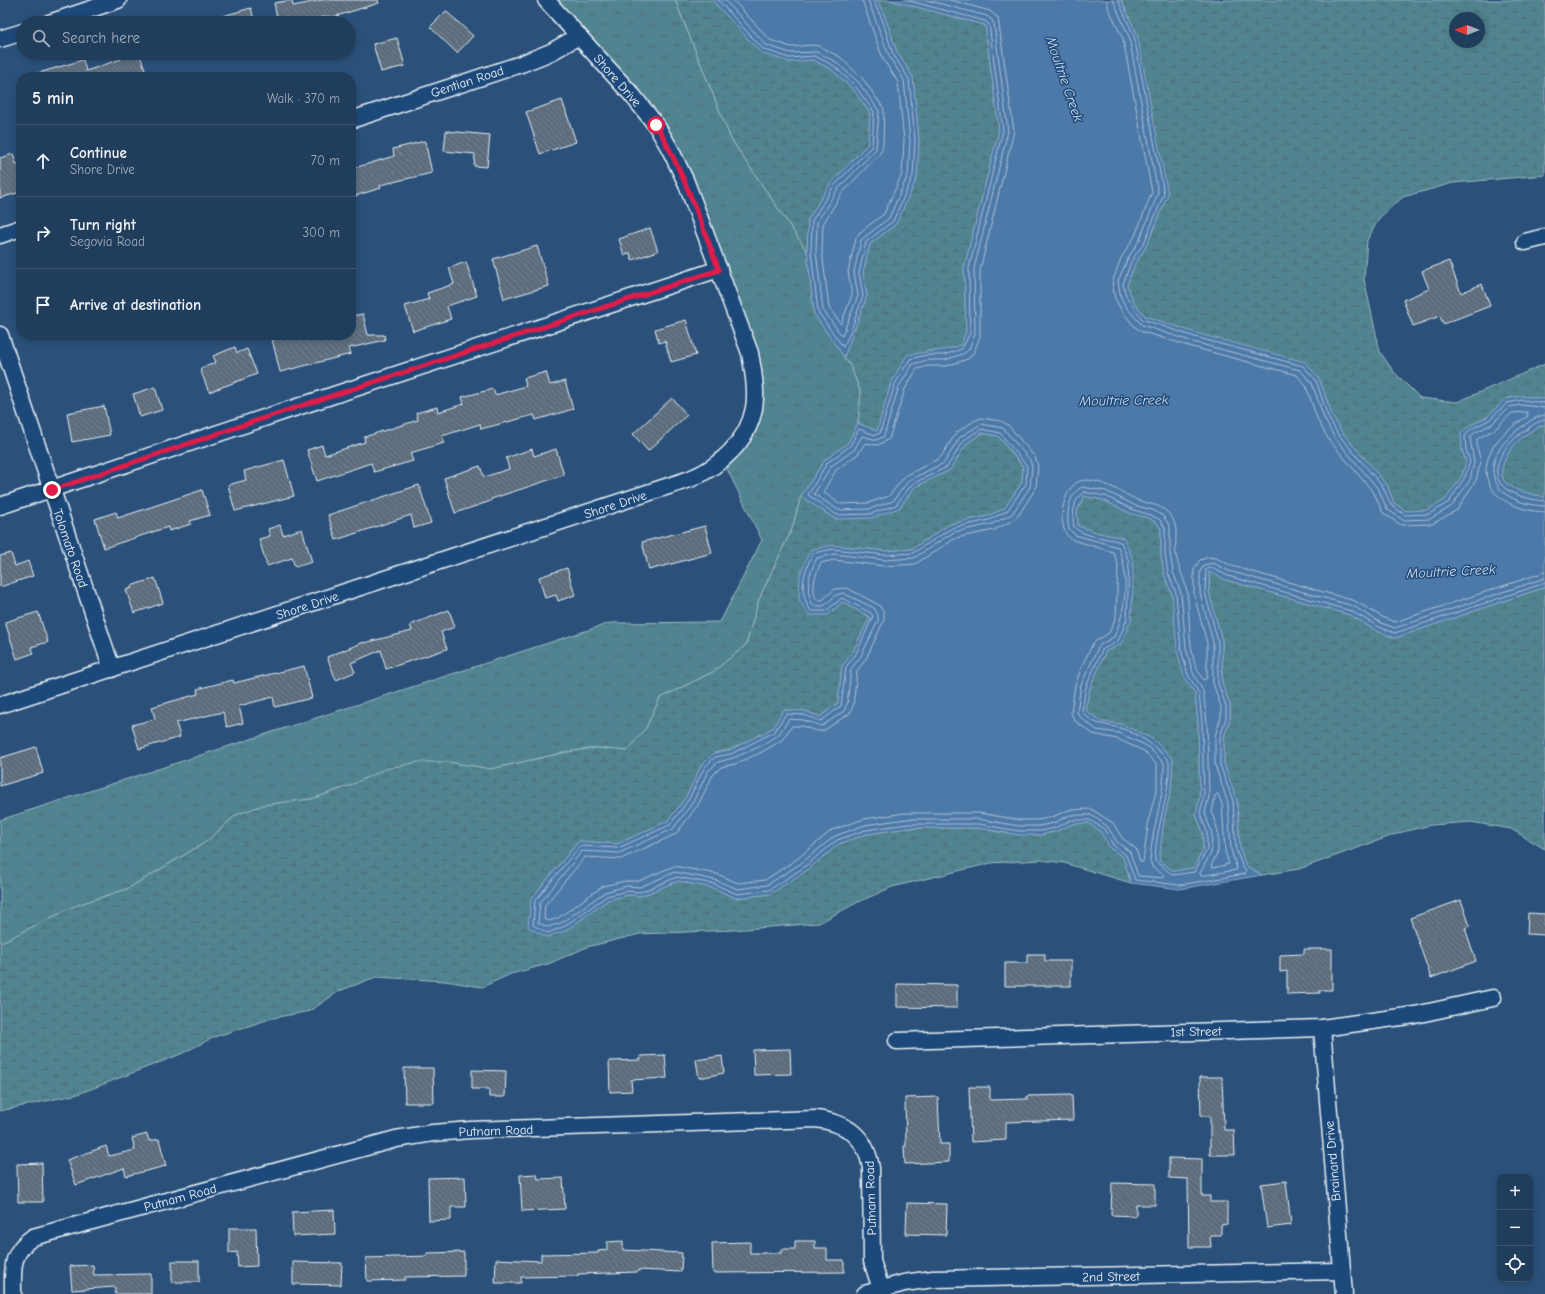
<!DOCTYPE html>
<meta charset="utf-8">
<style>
:root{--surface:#203d5c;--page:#284462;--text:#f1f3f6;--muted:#a2aebb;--line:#3d5672}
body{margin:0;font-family:"Comic Neue",sans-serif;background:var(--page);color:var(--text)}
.controls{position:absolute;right:12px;bottom:12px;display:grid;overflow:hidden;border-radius:8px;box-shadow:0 2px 6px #0003}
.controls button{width:36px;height:36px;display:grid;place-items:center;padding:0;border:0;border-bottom:1px solid var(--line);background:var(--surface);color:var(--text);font:20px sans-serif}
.compass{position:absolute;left:1449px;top:12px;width:36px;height:36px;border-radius:50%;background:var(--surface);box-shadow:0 2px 6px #0003;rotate:270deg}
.stop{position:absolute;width:12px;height:12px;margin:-9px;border:3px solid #e11d48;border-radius:50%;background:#fff}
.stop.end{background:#e11d48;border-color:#fff;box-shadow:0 1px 4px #0008}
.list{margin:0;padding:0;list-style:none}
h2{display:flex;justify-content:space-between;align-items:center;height:52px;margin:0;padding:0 16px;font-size:17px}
h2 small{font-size:13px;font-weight:400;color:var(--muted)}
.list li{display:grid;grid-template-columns:26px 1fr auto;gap:12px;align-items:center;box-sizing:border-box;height:72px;padding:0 16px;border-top:1px solid var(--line)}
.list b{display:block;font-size:15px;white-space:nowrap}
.list p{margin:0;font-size:13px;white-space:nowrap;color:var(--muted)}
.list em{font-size:13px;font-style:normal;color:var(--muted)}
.icon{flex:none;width:22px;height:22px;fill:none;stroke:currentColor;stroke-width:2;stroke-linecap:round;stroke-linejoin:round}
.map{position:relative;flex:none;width:1545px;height:1294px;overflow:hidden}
.search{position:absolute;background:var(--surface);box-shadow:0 2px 6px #0003;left:16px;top:16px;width:340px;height:44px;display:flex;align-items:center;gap:10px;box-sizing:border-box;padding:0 14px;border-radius:22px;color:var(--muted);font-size:15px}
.panel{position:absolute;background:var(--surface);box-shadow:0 2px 6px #0003;left:16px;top:72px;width:340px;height:268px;border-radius:16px}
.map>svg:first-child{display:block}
.grass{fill:url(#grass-tufts);stroke:#9cbac4}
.wetland{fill:url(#wetland-marsh);stroke:#9cbac4;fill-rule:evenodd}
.water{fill:#4d79a8;stroke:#8ba9c8;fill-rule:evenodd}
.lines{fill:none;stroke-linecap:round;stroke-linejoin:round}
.shore{stroke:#aac1d8;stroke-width:1}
.building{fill:url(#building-back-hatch);stroke:#e8f1f8}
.minor-casing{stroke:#e8f1f8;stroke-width:19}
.minor{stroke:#1f4a7a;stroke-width:16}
.route{stroke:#e11d48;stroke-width:5}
.labels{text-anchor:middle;stroke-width:3;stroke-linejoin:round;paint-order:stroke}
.street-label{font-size:13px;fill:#e8f1f8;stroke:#1f4a7a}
.water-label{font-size:14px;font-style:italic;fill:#d1dfec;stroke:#1f4a7a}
</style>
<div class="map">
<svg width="1545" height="1294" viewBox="0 0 1545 1294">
<defs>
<pattern id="grass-tufts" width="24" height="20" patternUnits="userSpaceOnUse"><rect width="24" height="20" fill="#518490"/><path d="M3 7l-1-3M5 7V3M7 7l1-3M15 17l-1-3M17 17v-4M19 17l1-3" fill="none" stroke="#4d6c74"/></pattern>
<pattern id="wetland-marsh" width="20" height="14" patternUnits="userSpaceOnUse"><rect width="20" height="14" fill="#518490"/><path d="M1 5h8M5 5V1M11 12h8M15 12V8" fill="none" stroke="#4d6c74"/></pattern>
<pattern id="building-back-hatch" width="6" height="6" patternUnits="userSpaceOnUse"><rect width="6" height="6" fill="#5b6c7c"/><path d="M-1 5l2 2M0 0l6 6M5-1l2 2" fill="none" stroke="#73818f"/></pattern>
</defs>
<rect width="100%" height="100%" fill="#2b517a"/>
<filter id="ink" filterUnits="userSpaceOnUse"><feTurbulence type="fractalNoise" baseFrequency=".025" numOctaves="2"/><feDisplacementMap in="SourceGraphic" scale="8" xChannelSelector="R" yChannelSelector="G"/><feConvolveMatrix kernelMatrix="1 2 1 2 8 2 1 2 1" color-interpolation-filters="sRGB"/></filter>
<g filter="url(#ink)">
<path class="grass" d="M556,0H675L731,139L807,251L814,314L851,367L861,393L858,423L848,443L825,460L801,496L792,529L759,599L746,645L713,672L660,698L646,728L627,752L597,748L567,752L491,769L448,762L349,786L312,799L263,805L236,815L206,842L127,889L77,905L0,943V820L610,623L720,622L762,540L727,469L754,432L762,394L758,353L668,130Z"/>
<g class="wetland">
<path d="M675,0H712L731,20L789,62L813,60L831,69L853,89L870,113L868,144L830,184L808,220L807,251L731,139Z"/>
<path d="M877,0H890L985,25L999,130L964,268L966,332L961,345L943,351H926L891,383L877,431L858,423L861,393L851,367L844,357L867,296L863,273L870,244L896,224L917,178L919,140L913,77L897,52L885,17Z"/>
<path d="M1121,0H1545V175L1453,183L1403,197L1380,217L1367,240L1364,279L1380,352L1394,372L1420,398L1457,402L1545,364V399L1522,396L1505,399L1487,417L1469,426L1462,450L1466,461L1462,476L1445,500L1427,510L1406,511L1394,503L1387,485L1341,431L1332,415L1319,378L1145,316L1134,303L1127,285L1135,264L1148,243L1137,34ZM1455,18H1479V42H1455Z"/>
<path d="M1545,424V497C1531,494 1516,492 1505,482C1501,477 1501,471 1503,465C1509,445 1526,432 1545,424Z"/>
<path d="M982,433L998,436L1023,467L1022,482L1005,508L988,516L950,524L912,549L885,551L833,545L828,615L842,602L870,617L853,652L842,666L838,703L820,717L805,711L784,710L773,728L730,750L714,753L701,766L686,797L668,821L617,844L579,841L531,899L565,931L608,900L628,895L641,896L678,881L713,888L736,898L770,894L806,871L839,844L867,834L907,828H978L1004,833L1040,835L1057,831L1072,824L1089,823L1101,832L1110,848L1123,857L1131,883L1064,863L1041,860L991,863L892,887L856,903L819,923L733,930L640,934L587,947L548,964L511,974L482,987L445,981L376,977L339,991L310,1011L273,1018L214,1037L181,1054L78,1094L0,1111V943L77,905L127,889L206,842L236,815L263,805L312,799L349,786L385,769L418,762H448L491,769L567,752L597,748L627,751L646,728L660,698L713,672L746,645L759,599L792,529L801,496L835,519L899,508L915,487L950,470L967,443Z"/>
<path d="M1084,496L1103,500L1132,514L1149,518L1157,523L1161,529V554L1164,574L1172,594L1184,677L1195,693L1198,723L1200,796L1196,814L1203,833V850L1193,868L1174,871L1158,861L1164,820L1171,789L1173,759L1121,724L1102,722L1085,710L1090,688L1106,651L1121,644L1133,561L1099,533L1078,526L1077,511Z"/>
<path d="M1211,571L1226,580L1350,615L1377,631L1395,638L1545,587V849L1511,829L1471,822L1431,825L1402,832L1299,869L1262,875L1246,866L1240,849L1237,801L1224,764V737L1230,719V705L1222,683V641L1209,592V572Z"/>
</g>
<g class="water">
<path d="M712,0H877L885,17L897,52L913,77L919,140L917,178L896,224L870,244L863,273L867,296L844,357L814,314L807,251L808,220L830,184L868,144L870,113L853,89L831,69L813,60L789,62L761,53Z"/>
<path d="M890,0H1121L1137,34L1168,194L1148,243L1135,264L1127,285L1134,303L1145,316L1196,333L1305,362L1319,378L1332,415L1341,431L1387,485L1394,503L1406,511L1427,510L1445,500L1462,476L1466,461L1462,450L1461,434L1469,426L1487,417L1505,399L1522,396L1545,399V424C1526,432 1509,445 1503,465C1501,471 1501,477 1505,482C1516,492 1531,494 1545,497V587L1395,638L1377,631L1350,615L1226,580L1209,572V592L1222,641V683L1230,705V719L1224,737V764L1237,801L1240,849L1246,866L1262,875L1180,889L1131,883L1123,857L1110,848L1101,832L1089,823L1072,824L1057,831L1040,835H1019L978,828H907L867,834L839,844L806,871L770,894L736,898L713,888L678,881L641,896L628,895L608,900L565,931L547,937L528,927L531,899L579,841L617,844L668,821L686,797L701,766L714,753L730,750L773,728L783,710L805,711L820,717L838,703L842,666L853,652L870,617L842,602L828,615H809L799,600L800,575L810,550L833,545L885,551L912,549L950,524L988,516L1005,508L1022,482L1023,466L998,436L982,433L967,443L950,470L915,487L899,508L871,518L835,519L801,496L825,460L848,443L858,423L877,431L891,383L907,355C926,351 942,352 961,345L966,332L964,268L999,130L985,25ZM1084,496L1103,500L1132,514L1149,518L1157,523L1161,529V554L1164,574L1172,594L1177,650L1184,677L1195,693L1198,723L1200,796L1196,814L1203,833V850L1193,868L1174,871L1159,861L1164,820L1171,789L1173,759L1153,739L1121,724L1102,722L1085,710L1090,688L1106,651L1121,644L1131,620L1133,588V561L1124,538L1099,533L1078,526L1077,511Z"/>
</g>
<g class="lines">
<g class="shore">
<path d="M718,0L763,49L789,58L815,56L834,66L855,86L874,112L872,146L833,187L812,221L811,251L818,312L843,347L850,333L863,296L859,273L866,242L893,221L913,176L915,140L909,79L893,54L882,19L873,0"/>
<path d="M725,0L766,45L790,53L817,52L836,62L859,83L879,111L876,149L837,190L817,222L816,251L823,310L842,336L858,296L854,272L861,240L889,218L908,175L910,141L904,80L889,56L868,0"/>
<path d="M733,0L770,40L791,47L812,45L819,46L840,57L863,79L884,109L883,145L881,152L842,193L823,224L822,251L829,308L841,324L852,295L848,272L856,238L860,232L884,214L902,174L904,141L898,82L883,59L862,0"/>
<path d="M906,0L985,21L989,24L1003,130L969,268L970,333L962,349L944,355H926L910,359L895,384L880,433L875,435L859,429L850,446L827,463L808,495L837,515L870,514L896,505L912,484L947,467L964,440L981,429L1000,433L1027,466L1026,484L1007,511L989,520L952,528L913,553L885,555L833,549L813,553C803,574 798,591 811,611H826L842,598L871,613L873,616L856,654L846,667L841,706L821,721L804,715L786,714L774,732L731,754L715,757L704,768L689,799L670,825L618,848L580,846L535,901L533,925L548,933L563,927L607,896L627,891L641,892L677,877L714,884L737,894L769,890L803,868L837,840L866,830L907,824H978L1019,831H1040L1055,828L1071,820H1090L1104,829L1113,845L1126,855L1135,880L1180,885L1245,874L1246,871L1243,868L1236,850L1233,801L1220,765V737L1226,718V706L1218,683V642L1205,592L1206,569L1212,568L1228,576L1351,611L1379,627L1395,633L1545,583"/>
<path d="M926,0L987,16L991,19L994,24L1008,131L974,269L975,334L969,349L965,353L945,360H927L913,364L899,386L884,436L877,440L862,436L854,450L831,466L814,494L838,510L869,509L893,501L909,480L944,463L960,437L981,424L1003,428L1030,460L1032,467L1030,487L1012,514L992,524L954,532L914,558L885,560L834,554L817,558C809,573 804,591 814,606H824L836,595L843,593L874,608L878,615V621L861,656L851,669L847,704L844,711L822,726L803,720L789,719L779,734L759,747L733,758L718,762L708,771L693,802L673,829L619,853L582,851L540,903L538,923L548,927L561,923L605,892L627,886L640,887L675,872L715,880L738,889L767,885L800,864L835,836L865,825L906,819H978L1019,826H1039L1054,823L1070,815H1091L1107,826L1117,842L1130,852L1138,876L1164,878V875L1152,867L1150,860C1152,827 1165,796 1164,763L1147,746L1119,733L1097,730L1080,717L1077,712L1081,685L1098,648L1101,644L1114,637C1126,610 1130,574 1118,547L1075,535L1069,529C1066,516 1068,494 1082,487L1106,491L1136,506L1153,510L1163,516L1170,526V553L1173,572L1181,593L1186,648L1193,673L1203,691L1207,722L1209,796L1205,813L1212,834L1211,853L1200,873L1201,876L1236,870L1237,869L1231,850L1228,803L1215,765V736L1221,717V707L1213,683V642L1200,593V572L1204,565L1213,563L1229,571L1353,606L1381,623L1395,628L1545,578"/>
<path d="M950,0L990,11L998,18L1014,131L980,270V336L974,352L968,359L946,366H928L917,369L905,389L889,439L878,445L865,443L858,454L836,470L823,492L840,504L868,503L889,496L905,476L940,458L957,432L974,421L981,418L1001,421L1008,425L1035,457L1038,465L1036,488L1018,516L1012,521L994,530L956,538L915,564L884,566L834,560L821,563C816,573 810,589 817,600H822L835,589L847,588L879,605L884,613V620L866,659L857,671L853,706L850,713L823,731H816L802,726H792L782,740L762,752L735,764L721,767L713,775L698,805L676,834L621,859L585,857L545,905L544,919L549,921L558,918L603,886L625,881H639L674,866L717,874L738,883L765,880L797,859L832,830L864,819L905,813H979L1020,820H1038L1052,817L1069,810L1091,809L1113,823L1122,838L1136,849L1140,862H1143L1149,818L1157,788V765L1144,751L1117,739L1093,734L1075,721L1071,713L1075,685L1082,666L1093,643L1109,633L1116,617L1118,564L1113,552L1073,540C1054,531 1062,487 1080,481C1096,476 1123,493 1137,500C1147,504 1159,504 1167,512C1181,525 1174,539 1176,555C1178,568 1185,579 1187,592C1191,618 1186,660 1204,680L1207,678V643L1194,595V569L1200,560L1209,557L1216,558L1232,566L1355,601L1384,618L1395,622L1545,572"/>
<path d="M1107,0L1108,7L1123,39L1152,192L1135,236L1121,258L1112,283L1115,298L1121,310L1134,326L1140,331L1192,347L1297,375L1306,386L1318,421L1329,440L1374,493L1383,513L1401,525L1432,524L1457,510L1476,480L1481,461L1477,447V439L1495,429L1512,413L1527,412L1528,416C1514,425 1500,434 1492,449C1471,489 1510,511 1545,512"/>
<path d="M1113,0L1129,37L1158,193L1140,239L1127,260L1118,281L1121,298L1127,308L1142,325L1193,342L1300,370L1312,383L1324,418L1334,437L1379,490L1387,509L1403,520L1430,519L1452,506L1470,480L1474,463L1470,438L1474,433L1492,424L1509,407L1522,405L1545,408"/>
<path d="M1118,0L1134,36L1164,194L1145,241L1131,262L1123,284L1126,296L1142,319L1195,337L1303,366L1316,380L1328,417L1338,434L1383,487L1391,505L1405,515L1429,514L1449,502L1465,477L1470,462L1466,449L1465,436L1471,429L1489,420L1507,403L1522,400L1545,403"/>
<path d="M1545,415C1537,416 1530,421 1523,426C1475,459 1486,503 1545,506"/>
<path d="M1545,420C1537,421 1530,427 1523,432C1509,441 1489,465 1500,483C1508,495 1532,500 1545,501"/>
<path d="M1084,492L1105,496L1134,510L1151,515L1160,520L1165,528V554L1168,573L1176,593L1181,649L1188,675L1199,693L1202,723L1204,796L1200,813L1207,832V850L1194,872L1173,875L1155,861C1155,827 1171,795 1169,761C1155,746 1140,734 1120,728C1105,724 1093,726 1082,711L1086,687L1102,650L1118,641L1127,619L1129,562L1121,542C1109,538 1083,537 1074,527C1072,516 1073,498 1084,492Z"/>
<path d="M1218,794L1222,804L1225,851L1229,864L1213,868L1211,866L1218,851V831L1212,813L1215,796Z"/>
</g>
</g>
<g class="building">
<path d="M292,0L293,6L322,0H378L379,3L330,18L329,16L296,23H278L274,3Z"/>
<path d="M251,8L255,23H213L212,19Z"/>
<path d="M446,11L473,36L457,53L430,27Z"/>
<path d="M397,38L405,66L381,72L373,44Z"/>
<path d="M119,53H139L148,77H36L35,74L83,60L86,71L121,59Z"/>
<path d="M562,100L576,142L540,154L526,112Z"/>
<path d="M446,131L490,135L487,167L474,166L475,154L444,151Z"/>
<path d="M425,141L432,173L380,185L381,188L351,197V169L394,156L393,149Z"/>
<path d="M13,154L16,164L21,163V192L0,198V158Z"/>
<path d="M650,228L658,251L632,260L630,253L624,255L619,239Z"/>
<path d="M537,246L549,286L504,299L493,259Z"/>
<path d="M1449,261L1461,293L1482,284L1490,306L1443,324L1440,316L1413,326L1403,300L1429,289L1422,271Z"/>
<path d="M466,262L477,296L447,306L451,319L413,331L405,306L429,299L427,293L454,284L449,268Z"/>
<path d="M363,314L368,335H384L385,340L349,348L351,354L280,372L272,339L289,335H351V316Z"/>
<path d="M686,320L696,355L671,362L665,341L659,343L655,329Z"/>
<path d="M235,347L237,353L247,349L257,374L209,392L200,369L216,362L213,356Z"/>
<path d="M546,372L550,385L565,381L573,409L536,420L534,415L481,429L480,424L442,436L444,443L410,453L413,461L374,472L371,463L317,481L307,450L322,445L325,455L365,442L364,437L418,420L416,413L437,407L438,412L464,404L462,397L493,389L495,395L526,386L524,378Z"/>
<path d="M155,387L162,410L140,417L133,394Z"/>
<path d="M672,398L687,415L648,451L633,434Z"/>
<path d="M104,406L110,435L72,442L67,413Z"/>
<path d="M532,449L534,456L556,449L564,475L491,499V501L455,513L444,478L480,466L484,477L509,469L506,458Z"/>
<path d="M284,460L294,496L235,511L228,485L246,480L244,471Z"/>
<path d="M419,485L431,523L414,528L411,515L336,540L328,515Z"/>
<path d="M202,490L210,515L190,521L191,524L169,531L168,527L104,548L95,519L116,512L118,518Z"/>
<path d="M280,525L283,535L302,529L312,562L295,567L292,558L267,566L259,539L270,536L268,529Z"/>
<path d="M705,526L712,553L649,570L642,542Z"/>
<path d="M11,553L15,566L28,561L33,576L0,587V556Z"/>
<path d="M567,568L575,595L558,601L556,595L545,598L539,577Z"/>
<path d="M155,578L163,603L134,613L126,590L132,588L131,586Z"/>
<path d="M449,610L455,627L441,632L447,649L386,669L381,650L351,663L355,672L336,680L327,657L364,642V643L412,631L410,625Z"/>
<path d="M38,612L48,642L31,647L34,653L17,659L5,622Z"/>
<path d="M304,666L312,698L275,707L273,697L239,706L243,723L227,727L223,712L176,723L180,737L139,749L132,725L155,719L152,707L198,694L197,689L233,680L234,683Z"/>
<path d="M36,747L43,773L0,786V758Z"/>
<path d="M1461,900L1470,926L1465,928L1476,961L1431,978L1410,918Z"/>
<path d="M1528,913L1545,914V935L1527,934Z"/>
<path d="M1304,949H1332V990H1320V993L1287,994V971L1280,972V955L1304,954Z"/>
<path d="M1027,954H1045V961H1071V986H1005V963H1027Z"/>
<path d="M897,984L957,985V1008L897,1007Z"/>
<path d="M790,1049L791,1074L754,1075L753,1050Z"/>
<path d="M665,1055L667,1078L631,1080L632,1091L610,1092L609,1061L641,1060L640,1056Z"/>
<path d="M722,1056L724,1073L699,1078L696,1060Z"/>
<path d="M404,1068H433L434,1103H405Z"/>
<path d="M472,1070L506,1071L505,1097H489V1089H472Z"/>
<path d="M1200,1077H1222L1224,1130H1234L1235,1155H1210V1116H1201Z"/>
<path d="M969,1087H990V1100L1027,1099V1096L1072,1095L1073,1120L1006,1122V1140L971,1142Z"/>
<path d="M938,1097L940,1144H949V1162L905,1164L904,1146H906L905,1098Z"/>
<path d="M147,1134L149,1141L159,1139L166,1166L126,1176L124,1168L76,1185L67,1160L106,1146L109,1156L135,1150L132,1138Z"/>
<path d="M1169,1158L1202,1159V1196H1210V1202H1227V1224L1221,1225V1235H1210L1211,1247H1189L1188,1179L1169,1178Z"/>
<path d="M42,1163L43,1202H18L17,1164Z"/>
<path d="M537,1174L538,1179L563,1178L565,1209L522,1211L520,1175Z"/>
<path d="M465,1177L466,1207H451V1220L429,1221L428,1178Z"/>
<path d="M1286,1181L1291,1225L1267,1228L1261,1184Z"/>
<path d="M1112,1183L1155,1184V1205H1136V1216L1111,1215Z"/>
<path d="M907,1203L947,1204L946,1235L906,1234Z"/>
<path d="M334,1210L335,1234L293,1236L292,1212Z"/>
<path d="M229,1228H256L257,1266L238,1267L237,1252L229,1253Z"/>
<path d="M623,1241V1250L682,1253L681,1272L638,1270V1272L578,1274V1276L521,1277V1283H495L496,1259L541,1261V1254L598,1253V1251L607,1250V1242Z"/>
<path d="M795,1241H815V1248H827V1260H844V1272L713,1273L712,1243L750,1242V1253H781V1249H795Z"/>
<path d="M464,1252V1276L405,1277V1280L367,1281L366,1258L427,1256V1253Z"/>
<rect x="172" y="1261" width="27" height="21"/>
<path d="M293,1262L342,1263L341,1285L293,1284Z"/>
<path d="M93,1265L94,1275L151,1274V1294H115V1287L72,1290L70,1266Z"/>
</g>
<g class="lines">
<defs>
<g id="minor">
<path d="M49,23L118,0"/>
<path d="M0,39L23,32"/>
<path d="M351,120L521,64L551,52L579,36"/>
<path d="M0,235L21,228"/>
<path d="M1525,242L1545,237"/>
<path d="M0,335L112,669"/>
<path d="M0,506L288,410L719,269"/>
<path d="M0,705L690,479C719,467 748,442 754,408C757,390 753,371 750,353L686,182L670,149L656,125L633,96L546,0"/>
<path d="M1322,1028L1344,1294"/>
<path d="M897,1041L1322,1028L1415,1015L1493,998"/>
<path d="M13,1294C13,1269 10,1253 33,1237L396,1139L433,1133L471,1130L816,1119C847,1123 866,1136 871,1168L872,1261L881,1289"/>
<path d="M865,1294L904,1283L933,1279L1342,1271"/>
</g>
</defs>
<use href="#minor" class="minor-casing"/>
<use href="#minor" class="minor"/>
</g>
</g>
<g class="lines" filter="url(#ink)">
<path class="route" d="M52,490L288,410L719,270C700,220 683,171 656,125"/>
</g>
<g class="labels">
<g class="street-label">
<text transform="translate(618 80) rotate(49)" y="5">Shore Drive</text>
<text transform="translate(467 81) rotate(-18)" y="5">Gentian Road</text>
<text transform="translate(615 504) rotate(-18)" y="5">Shore Drive</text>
<text transform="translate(71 548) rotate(71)" y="5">Tolomato Road</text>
<text transform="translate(307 605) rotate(-18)" y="5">Shore Drive</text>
<text transform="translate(1196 1031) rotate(-1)" y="5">1st Street</text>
<text transform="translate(496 1130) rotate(-2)" y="5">Putnam Road</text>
<text transform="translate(1332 1161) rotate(-95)" y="5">Brainard Drive</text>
<text transform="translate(180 1197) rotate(-15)" y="5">Putnam Road</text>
<text transform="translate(870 1198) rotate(-92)" y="5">Putnam Road</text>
<text transform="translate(1111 1276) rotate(-1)" y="5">2nd Street</text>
</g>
<g class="water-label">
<text transform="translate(1065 79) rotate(71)" y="5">Moultrie Creek</text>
<text transform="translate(1124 400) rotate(-1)" y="5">Moultrie Creek</text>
<text transform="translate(1451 571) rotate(-3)" y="5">Moultrie Creek</text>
</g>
</g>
</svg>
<div class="controls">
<button>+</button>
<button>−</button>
<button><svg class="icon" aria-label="locate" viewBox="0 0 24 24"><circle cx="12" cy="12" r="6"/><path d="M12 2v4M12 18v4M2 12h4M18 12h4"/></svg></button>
</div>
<svg class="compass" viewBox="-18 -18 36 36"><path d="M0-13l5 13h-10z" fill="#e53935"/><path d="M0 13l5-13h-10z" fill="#a2aebb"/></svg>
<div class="stop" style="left:656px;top:125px"></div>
<div class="stop end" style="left:52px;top:490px"></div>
<div class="search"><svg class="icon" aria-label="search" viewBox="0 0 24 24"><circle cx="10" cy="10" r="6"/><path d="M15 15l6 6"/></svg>Search here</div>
<section class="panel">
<h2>5 min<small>Walk · 370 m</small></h2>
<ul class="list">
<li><svg class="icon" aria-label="ahead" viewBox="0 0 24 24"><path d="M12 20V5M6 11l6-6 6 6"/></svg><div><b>Continue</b><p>Shore Drive</p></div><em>70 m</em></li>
<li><svg class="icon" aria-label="right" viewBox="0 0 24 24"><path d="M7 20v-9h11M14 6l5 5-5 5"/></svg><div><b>Turn right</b><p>Segovia Road</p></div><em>300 m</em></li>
<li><svg class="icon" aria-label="arrive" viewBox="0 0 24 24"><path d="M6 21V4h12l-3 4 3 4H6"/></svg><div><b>Arrive at destination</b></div></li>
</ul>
</section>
</div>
